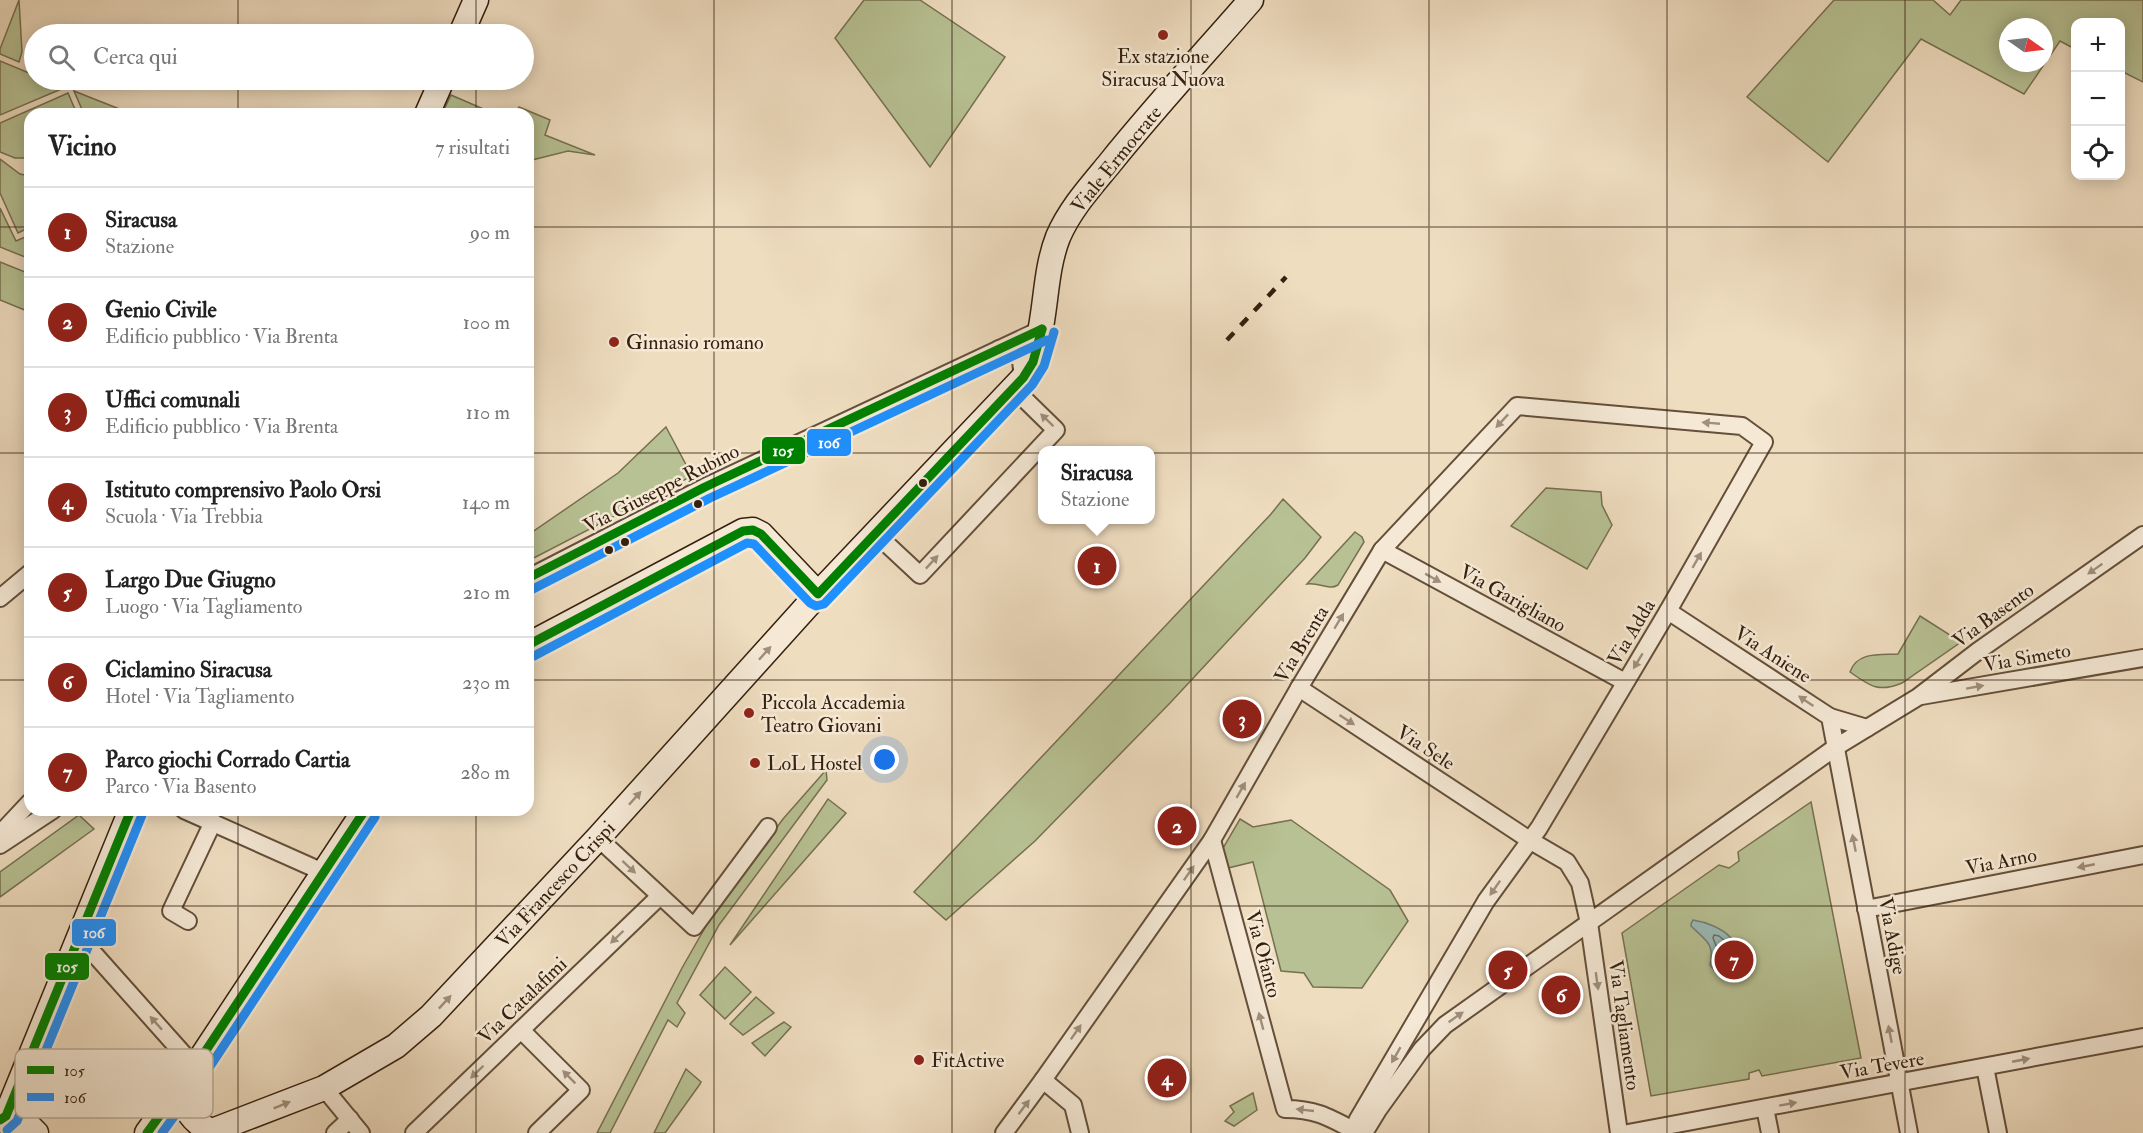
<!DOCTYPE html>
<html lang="it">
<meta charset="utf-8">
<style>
:root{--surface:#fff;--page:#f6f6f6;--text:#222;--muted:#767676;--line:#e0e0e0;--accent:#8f2418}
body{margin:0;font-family:"IM FELL Double Pica",serif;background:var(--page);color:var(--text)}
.controls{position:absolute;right:18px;top:18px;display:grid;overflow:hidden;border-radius:12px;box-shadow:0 3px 15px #0003}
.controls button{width:54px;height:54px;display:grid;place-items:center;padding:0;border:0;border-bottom:2px solid var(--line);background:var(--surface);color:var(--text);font:30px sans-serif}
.compass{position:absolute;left:1999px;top:18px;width:54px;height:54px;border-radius:50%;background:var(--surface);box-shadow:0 3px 15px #0003;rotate:104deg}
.you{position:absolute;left:885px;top:760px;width:21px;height:21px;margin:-15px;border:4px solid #fff;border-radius:50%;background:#1a73e8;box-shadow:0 0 0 9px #1a73e833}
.badge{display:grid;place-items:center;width:39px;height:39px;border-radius:50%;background:var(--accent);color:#fff;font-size:20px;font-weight:700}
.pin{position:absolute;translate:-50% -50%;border:3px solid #fff;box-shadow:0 2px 6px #0006}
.popup{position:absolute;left:1038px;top:446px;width:117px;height:78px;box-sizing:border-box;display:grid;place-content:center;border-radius:12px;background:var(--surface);filter:drop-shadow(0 2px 4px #0005);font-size:20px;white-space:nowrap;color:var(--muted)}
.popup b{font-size:22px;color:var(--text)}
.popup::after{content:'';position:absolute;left:50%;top:100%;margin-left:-12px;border:12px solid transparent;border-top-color:var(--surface)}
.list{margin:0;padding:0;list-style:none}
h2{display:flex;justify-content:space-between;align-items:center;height:78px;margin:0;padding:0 24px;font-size:26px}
h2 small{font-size:20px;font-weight:400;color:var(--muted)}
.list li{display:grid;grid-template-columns:39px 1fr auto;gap:18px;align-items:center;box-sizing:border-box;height:90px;padding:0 24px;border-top:2px solid var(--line)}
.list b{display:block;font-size:22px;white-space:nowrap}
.list p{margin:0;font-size:20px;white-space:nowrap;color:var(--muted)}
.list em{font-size:20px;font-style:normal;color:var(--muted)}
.icon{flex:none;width:33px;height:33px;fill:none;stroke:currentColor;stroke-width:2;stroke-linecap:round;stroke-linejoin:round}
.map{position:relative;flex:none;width:2143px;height:1133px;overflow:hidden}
.search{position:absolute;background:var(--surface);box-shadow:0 3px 15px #0003;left:24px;top:24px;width:510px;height:66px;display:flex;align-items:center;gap:15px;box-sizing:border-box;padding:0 21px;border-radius:33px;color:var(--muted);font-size:22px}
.panel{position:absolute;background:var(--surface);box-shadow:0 3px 15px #0003;left:24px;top:108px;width:510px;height:708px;border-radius:18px}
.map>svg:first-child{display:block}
.green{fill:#b7c193;stroke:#767050;stroke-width:1.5;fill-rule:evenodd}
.water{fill:#9bbbb9;stroke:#727d75;stroke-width:1.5}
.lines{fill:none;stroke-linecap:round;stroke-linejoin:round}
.shore{stroke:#686e64;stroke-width:1.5}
.minor-casing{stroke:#644f3a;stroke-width:20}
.secondary-casing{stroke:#35200e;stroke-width:27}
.minor{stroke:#f5e9d6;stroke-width:16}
.secondary{stroke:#f5e9d6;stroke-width:24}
.rail{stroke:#35200e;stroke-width:4.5;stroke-dasharray:10 10;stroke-linecap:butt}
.bus-1-casing{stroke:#f5e9d6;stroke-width:14}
.bus-2-casing{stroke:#f5e9d6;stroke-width:14}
.bus-1{stroke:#008000;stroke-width:9}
.bus-2{stroke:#1e90ff;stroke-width:9}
.oneway{fill:#9f8f7c}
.grid{fill:none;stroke:#35200e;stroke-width:1.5;stroke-opacity:0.55}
.poi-dot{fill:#8f2418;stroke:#f5e9d6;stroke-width:2}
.bus-dot{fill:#35200e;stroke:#f5e9d6;stroke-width:2}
.labels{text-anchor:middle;stroke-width:5;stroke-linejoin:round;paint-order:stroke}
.poi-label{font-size:20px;fill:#35200e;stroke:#f5e9d6;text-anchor:start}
.street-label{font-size:20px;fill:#35200e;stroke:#f5e9d6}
.key{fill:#f5e9d6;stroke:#bbad9a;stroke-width:1.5}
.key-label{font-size:16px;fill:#35200e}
.line-badge{stroke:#f5e9d6;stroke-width:2}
.badge-label{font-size:16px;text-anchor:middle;font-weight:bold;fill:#fff}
</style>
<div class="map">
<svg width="2143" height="1133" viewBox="0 0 2143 1133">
<rect width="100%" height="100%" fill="#efddc0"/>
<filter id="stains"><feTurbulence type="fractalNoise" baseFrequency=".00333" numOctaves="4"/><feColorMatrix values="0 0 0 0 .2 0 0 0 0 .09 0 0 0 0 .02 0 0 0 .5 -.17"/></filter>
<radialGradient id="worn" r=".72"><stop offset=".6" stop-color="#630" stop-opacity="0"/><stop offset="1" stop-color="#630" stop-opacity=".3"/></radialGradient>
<g class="green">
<path d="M19,0L22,52L19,62L0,54V49Z"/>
<path d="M864,0H920L1005,57L930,167L835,38Z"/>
<path d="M1834,0H1933L1950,15L1961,0H2143V82L2121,71L2120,22H2076L2075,49L2060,41L2024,94L1921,39L1828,162L1747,97ZM2008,27H2044V63H2008Z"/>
<path d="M0,61L34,75V80H46L66,87L0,115Z"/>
<path d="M74,91L132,114H84Z"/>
<path d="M68,93L77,114H30V158H15L0,152V123Z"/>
<path d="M451,95L495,114H442Z"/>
<path d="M519,107L550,120L545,135L595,155L568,151L528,161V114H515Z"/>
<path d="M0,159L20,174L30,176V227L18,233L0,193Z"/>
<path d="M0,208L16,241L30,235V259L0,247Z"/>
<path d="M0,262L30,274V304L27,311L0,300Z"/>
<path d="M666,427L692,476L528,561V535L618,473Z"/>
<path d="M1546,488L1601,492L1602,505L1612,525L1587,569L1511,526Z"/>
<path d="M1283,499L1321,537L1305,558L1170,703L1035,841L946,920L914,892L1271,514Z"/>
<path d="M1355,532L1362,537L1364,542L1338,585C1328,591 1320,582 1307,584Z"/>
<path d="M1920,616L1961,642L1902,683C1878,693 1870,686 1850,672C1857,651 1881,655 1898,654Z"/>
<path d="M826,770L827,780L719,925L677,1003L685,1013L677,1027L668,1020L610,1133H597L682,968L714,912L783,819Z"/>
<path d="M828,799L846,813L730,945Z"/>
<path d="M1811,802L1861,1058L1762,1076L1759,1070L1749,1073V1079L1651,1096L1622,933L1719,865L1729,868L1739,861L1738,852Z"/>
<path d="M79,815L94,829L0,897V872Z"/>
<path d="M1240,819L1253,827L1291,820L1390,890L1408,921L1362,988L1313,987L1304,973L1281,971L1253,862L1228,868L1223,848Z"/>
<path d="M725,967L751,992L725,1019L700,995Z"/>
<path d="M756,997L774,1013L743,1035L730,1024Z"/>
<path d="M784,1022L791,1027L765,1056L752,1043Z"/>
<path d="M686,1069L701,1082L700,1084L665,1133H654Z"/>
<path d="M1253,1093L1257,1110L1234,1126L1225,1121L1234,1112L1230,1106Z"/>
</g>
<path class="water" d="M1693,920C1706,922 1722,928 1731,938L1729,967L1726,973L1714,970L1710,965C1715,943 1705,940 1691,926V924Z"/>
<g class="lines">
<path class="shore" d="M1714,935L1719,936L1725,941L1723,963L1721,965L1717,963V948L1713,938Z"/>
<defs>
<g id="minor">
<path d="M999,349L1013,351L1021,361L1023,378"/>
<path d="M875,533L920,575L1056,430L1013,388"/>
<path d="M1382,550L1625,682"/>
<path d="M528,578L705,487L1042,329"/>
<path d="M0,598L30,573"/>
<path d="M1668,611L1830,717L1909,1133"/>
<path d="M1299,688L1531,841L1567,862L1580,883L1589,923L1619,1133"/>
<path d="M1921,696L2143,658"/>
<path d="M1830,717L1867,728"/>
<path d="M184,810L323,872"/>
<path d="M0,834L30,802"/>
<path d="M598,838L694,927L768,827"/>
<path d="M1212,840L1285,1109C1314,1109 1327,1116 1353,1130"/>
<path d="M0,845L53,810"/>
<path d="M1866,909L2143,855"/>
<path d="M188,921L171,911L213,822"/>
<path d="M80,938L195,1067"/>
<path d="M521,1030L581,1090L537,1133"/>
<path d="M1985,1067L1998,1133"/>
<path d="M1043,1080L1073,1105L1080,1133"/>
<path d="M324,1088L361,1133"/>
<path d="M1765,1108L1770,1133"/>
<path d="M335,1133L350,1119"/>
<path d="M414,1133L659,897"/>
<path d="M1004,1133L1043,1080L1212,840L1299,688L1382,550L1517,406L1742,426L1764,442L1668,611L1539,828L1486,901L1358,1119L1352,1133"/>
<path d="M1364,1133L1378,1110L1422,1049L1445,1025L1836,747L1918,697L1978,651L2143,535"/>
<path d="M1628,1133L2143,1037"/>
</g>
<g id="secondary">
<path d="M461,34L476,0"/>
<path d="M427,114L442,80"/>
<path d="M528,645L743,531L753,530L761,534L818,594"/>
<path d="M180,1088C184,1109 192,1121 210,1131"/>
<path d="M6,1116L29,1126L36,1133"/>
<path d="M0,1120L6,1116L131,810"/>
<path d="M147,1133L195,1067L365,810"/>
<path d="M207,1133L324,1088L396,1046L431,1016L598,838L818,594L1023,378C1050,334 1040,283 1058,237C1070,209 1091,186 1110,163C1155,107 1204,54 1251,0"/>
</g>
</defs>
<use href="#minor" class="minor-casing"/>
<use href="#secondary" class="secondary-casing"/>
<use href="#minor" class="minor"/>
<use href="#secondary" class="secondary"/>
<path class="rail" d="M1227,340L1286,277"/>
<defs>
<g id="bus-1">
<path d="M528,578L705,487L1042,329"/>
<path d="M528,645L743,531L753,530L761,534L818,594L1023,378L1033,362L1042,329"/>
<path d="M0,1120L6,1116L131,810"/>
<path d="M147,1133L195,1067L365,810"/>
</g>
<g id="bus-2">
<path d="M533,589L710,498L1047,340"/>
<path d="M534,656L747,543L754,544L810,603L816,606L824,604L1032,385L1044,366L1054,332"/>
<path d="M7,1130L17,1121L142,815"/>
<path d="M162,1133L205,1074L375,817"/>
</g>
</defs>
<use href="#bus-1" class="bus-1-casing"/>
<use href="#bus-2" class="bus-2-casing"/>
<use href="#bus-1" class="bus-1"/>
<use href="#bus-2" class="bus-2"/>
</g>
<defs><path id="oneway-solid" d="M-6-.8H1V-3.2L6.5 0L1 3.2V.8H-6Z" transform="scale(1.5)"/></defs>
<g class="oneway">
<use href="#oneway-solid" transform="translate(1047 420) rotate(-136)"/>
<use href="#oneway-solid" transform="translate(1502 421) rotate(133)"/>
<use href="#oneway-solid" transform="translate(1711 423) rotate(-175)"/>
<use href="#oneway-solid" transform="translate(1697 560) rotate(-60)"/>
<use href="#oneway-solid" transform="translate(932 562) rotate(-47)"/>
<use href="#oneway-solid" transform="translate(2095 569) rotate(145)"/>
<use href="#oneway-solid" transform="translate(1433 578) rotate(29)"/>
<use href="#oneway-solid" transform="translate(1339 621) rotate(-59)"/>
<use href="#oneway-solid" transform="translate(765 653) rotate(-48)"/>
<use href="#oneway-solid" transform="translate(1638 661) rotate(121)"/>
<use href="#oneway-solid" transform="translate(1975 687) rotate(-10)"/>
<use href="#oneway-solid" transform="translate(1806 701) rotate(-146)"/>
<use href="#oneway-solid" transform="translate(1347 720) rotate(33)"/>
<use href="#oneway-solid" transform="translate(1241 790) rotate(-60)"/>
<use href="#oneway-solid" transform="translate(635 798) rotate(-48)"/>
<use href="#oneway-solid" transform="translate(1854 843) rotate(-101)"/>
<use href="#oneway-solid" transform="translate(2086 866) rotate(169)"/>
<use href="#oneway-solid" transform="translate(629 867) rotate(43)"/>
<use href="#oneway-solid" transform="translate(1189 873) rotate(-55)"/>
<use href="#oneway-solid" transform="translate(1495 888) rotate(125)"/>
<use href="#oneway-solid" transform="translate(617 937) rotate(136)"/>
<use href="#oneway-solid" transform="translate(1597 981) rotate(82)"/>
<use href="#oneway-solid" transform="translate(445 1002) rotate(-47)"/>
<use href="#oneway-solid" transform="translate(1456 1017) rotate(-35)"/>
<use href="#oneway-solid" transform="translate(1261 1021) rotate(-105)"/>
<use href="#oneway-solid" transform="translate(156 1023) rotate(-132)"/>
<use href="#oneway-solid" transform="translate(1076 1032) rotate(-55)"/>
<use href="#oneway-solid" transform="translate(1890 1034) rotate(-101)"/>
<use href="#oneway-solid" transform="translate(1396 1055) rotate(120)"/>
<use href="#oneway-solid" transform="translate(2021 1060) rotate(-11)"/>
<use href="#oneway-solid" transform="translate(477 1072) rotate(136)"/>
<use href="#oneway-solid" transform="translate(569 1077) rotate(-135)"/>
<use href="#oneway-solid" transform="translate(1788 1104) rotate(-10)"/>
<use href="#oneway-solid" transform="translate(282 1105) rotate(-22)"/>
<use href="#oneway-solid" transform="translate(1024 1107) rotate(-53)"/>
<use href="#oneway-solid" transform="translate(1305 1110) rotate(-174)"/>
</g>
<path class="grid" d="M238,0V34M476,0V34M714,0V1133M952,0V1133M1191,0V1133M1429,0V1133M1667,0V1133M1905,0V1133M238,80V114M476,80V114M0,227H30M528,227H2143M0,453H30M528,453H2143M0,680H30M528,680H2143M238,810V1133M476,810V1133M0,906H2143"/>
<g class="poi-dot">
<circle cx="1163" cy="35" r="6"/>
<circle cx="614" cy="342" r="6"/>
<circle cx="749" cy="713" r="6"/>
<circle cx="755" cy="763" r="6"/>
<circle cx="919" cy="1060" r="6"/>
</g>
<g class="bus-dot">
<circle cx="923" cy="483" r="5"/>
<circle cx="698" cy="504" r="5"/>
<circle cx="625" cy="542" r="5"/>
<circle cx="609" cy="550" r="5"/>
</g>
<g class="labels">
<g class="poi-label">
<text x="1163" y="63" text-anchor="middle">Ex stazione<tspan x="1163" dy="23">Siracusa Nuova</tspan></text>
<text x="626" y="349">Ginnasio romano</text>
<text x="761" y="709">Piccola Accademia<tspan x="761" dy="23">Teatro Giovani</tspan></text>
<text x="767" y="770">LoL Hostel</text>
<text x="931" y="1067">FitActive</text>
</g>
<g class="street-label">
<text transform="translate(1116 159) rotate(-51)" y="7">Viale Ermocrate</text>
<text transform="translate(661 488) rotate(-27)" y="7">Via Giuseppe Rubino</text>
<text transform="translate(1513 598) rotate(29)" y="7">Via Garigliano</text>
<text transform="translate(1993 615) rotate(-36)" y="7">Via Basento</text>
<text transform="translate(1631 632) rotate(-59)" y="7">Via Adda</text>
<text transform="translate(1301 644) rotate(-59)" y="7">Via Brenta</text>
<text transform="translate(1773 654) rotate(33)" y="7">Via Aniene</text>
<text transform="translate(2027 657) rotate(-10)" y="7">Via Simeto</text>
<text transform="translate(1426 747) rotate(33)" y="7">Via Sele</text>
<text transform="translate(2001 861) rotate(-11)" y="7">Via Arno</text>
<text transform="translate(555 884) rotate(-47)" y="7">Via Francesco Crispi</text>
<text transform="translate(1893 936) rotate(79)" y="7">Via Adige</text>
<text transform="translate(1264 954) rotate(75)" y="7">Via Ofanto</text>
<text transform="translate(522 1000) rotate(-44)" y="7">Via Catalafimi</text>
<text transform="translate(1625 1025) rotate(82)" y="7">Via Tagliamento</text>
<text transform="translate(1882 1065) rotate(-10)" y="7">Via Tevere</text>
</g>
</g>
<rect x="15" y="1049" width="198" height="69" rx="9" class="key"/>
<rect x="27" y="1066" width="27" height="8" fill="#008000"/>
<rect x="27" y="1093" width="27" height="8" fill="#1e90ff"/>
<g class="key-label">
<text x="64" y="1076">105</text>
<text x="64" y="1103">106</text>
</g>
<g class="line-badge">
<rect x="806" y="428" width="46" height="29" rx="6" fill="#1e90ff"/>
<rect x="761" y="436" width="45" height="29" rx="6" fill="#008000"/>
<rect x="71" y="918" width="46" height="29" rx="6" fill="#1e90ff"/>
<rect x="44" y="952" width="46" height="29" rx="6" fill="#008000"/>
</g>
<g class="badge-label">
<text x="829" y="448">106</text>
<text x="783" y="456">105</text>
<text x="94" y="938">106</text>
<text x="67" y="972">105</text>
</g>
<rect width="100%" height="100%" filter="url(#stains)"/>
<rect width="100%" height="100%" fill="url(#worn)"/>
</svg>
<div class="controls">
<button>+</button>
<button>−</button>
<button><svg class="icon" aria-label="locate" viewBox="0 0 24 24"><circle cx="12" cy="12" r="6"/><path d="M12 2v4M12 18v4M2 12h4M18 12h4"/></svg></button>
</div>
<svg class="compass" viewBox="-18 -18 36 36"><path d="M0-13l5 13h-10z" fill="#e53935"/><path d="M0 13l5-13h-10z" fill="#767676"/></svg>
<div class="you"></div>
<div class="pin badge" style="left:1097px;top:566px">1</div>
<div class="popup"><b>Siracusa</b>Stazione</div>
<div class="pin badge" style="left:1177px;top:826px">2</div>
<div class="pin badge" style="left:1242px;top:719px">3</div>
<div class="pin badge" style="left:1167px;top:1078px">4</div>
<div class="pin badge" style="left:1508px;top:970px">5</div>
<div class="pin badge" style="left:1561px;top:995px">6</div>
<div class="pin badge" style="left:1734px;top:960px">7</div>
<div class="search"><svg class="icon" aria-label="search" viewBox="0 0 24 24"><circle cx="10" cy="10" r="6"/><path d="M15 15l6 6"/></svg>Cerca qui</div>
<section class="panel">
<h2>Vicino<small>7 risultati</small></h2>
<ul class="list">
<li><span class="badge">1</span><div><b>Siracusa</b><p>Stazione</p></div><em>90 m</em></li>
<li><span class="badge">2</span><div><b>Genio Civile</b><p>Edificio pubblico · Via Brenta</p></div><em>100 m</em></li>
<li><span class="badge">3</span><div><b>Uffici comunali</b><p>Edificio pubblico · Via Brenta</p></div><em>110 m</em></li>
<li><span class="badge">4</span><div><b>Istituto comprensivo Paolo Orsi</b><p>Scuola · Via Trebbia</p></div><em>140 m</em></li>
<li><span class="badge">5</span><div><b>Largo Due Giugno</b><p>Luogo · Via Tagliamento</p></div><em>210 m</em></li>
<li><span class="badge">6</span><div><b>Ciclamino Siracusa</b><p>Hotel · Via Tagliamento</p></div><em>230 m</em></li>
<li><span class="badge">7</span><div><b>Parco giochi Corrado Cartia</b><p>Parco · Via Basento</p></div><em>280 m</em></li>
</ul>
</section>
</div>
